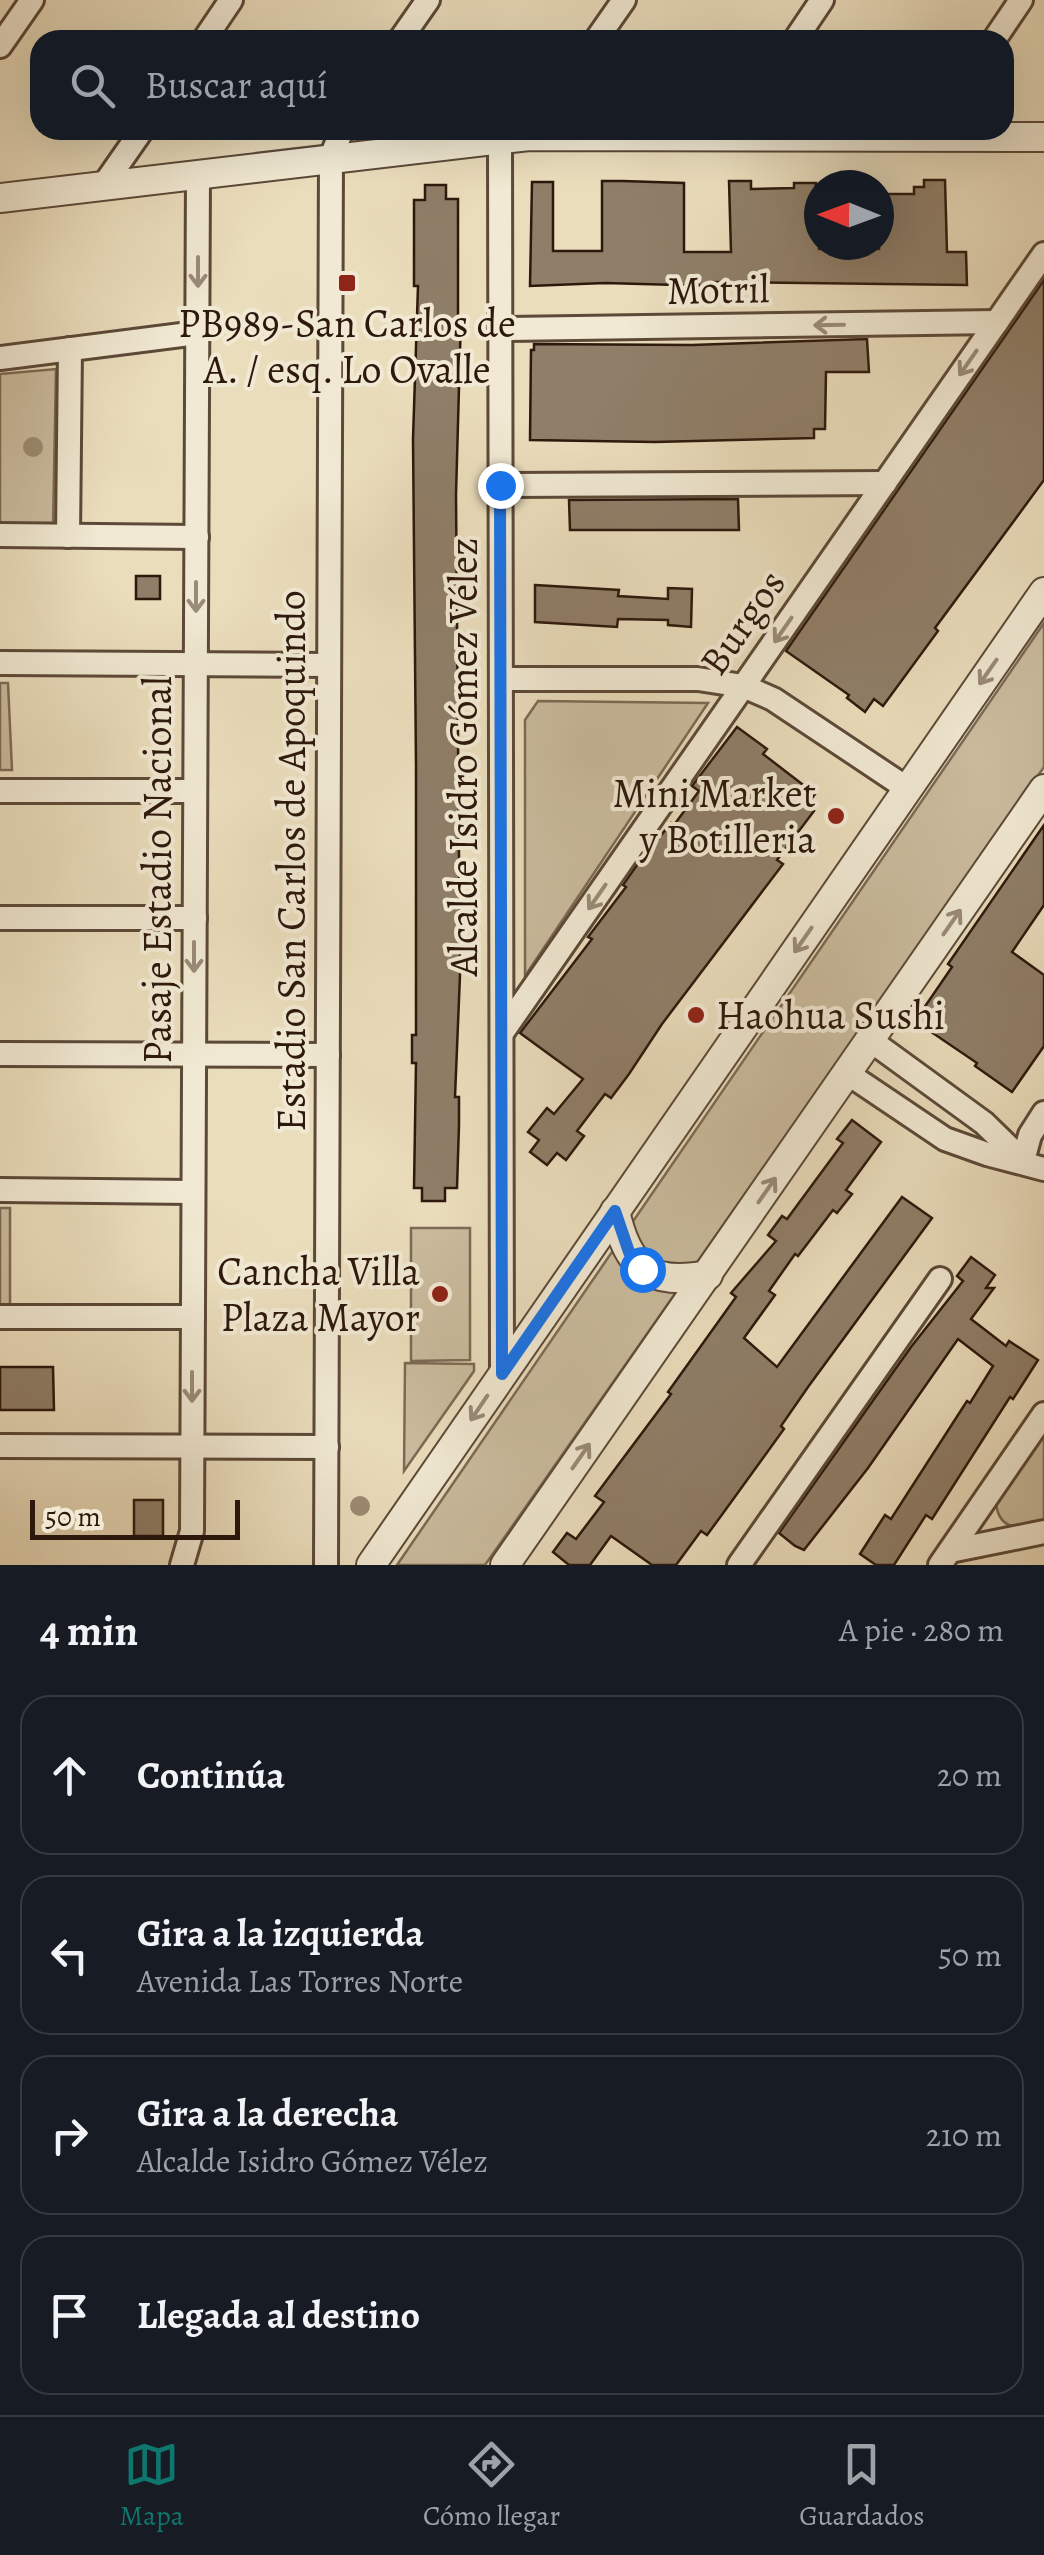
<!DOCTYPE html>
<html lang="es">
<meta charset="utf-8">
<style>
:root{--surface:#171b24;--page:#242831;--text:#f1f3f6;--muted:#9ea1a6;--line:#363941;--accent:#0f766e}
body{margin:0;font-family:Alegreya,serif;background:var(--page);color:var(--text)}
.compass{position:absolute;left:804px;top:170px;width:90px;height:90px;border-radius:50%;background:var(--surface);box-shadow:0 10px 40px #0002;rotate:271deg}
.scale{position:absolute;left:30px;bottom:25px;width:210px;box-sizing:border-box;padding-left:10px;border:5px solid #2d180c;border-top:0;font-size:28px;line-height:35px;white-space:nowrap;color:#2d180c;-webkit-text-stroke:8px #f1e9d3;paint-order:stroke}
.stop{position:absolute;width:30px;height:30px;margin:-22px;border:8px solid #1a73e8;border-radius:50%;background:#fff}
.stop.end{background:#1a73e8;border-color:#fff;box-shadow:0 2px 10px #0008}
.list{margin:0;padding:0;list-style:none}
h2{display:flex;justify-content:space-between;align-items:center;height:130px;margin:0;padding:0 40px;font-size:42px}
h2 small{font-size:32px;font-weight:400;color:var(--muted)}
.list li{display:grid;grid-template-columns:65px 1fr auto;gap:30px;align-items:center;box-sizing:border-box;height:160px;margin:0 20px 20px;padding:0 20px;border:2px solid var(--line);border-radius:30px}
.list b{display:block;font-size:38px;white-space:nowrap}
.list p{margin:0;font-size:32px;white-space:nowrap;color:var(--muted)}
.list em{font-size:32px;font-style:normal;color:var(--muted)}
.icon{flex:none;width:55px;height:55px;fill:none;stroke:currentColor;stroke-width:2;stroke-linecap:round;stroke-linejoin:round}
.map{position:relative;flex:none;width:1044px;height:1565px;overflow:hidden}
.search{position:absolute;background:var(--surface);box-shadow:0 10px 40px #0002;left:30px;right:30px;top:30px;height:110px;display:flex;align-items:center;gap:25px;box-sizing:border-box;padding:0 35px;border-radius:30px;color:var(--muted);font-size:38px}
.sheet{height:850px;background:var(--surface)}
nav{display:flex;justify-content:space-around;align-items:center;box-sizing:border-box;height:140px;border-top:2px solid var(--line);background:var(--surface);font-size:28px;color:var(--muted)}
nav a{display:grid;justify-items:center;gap:5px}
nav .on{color:var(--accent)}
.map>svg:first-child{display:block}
.green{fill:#cabc9e;stroke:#7c6a55;stroke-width:2.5}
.building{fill:#8f7e68;stroke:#2d180c;stroke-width:2.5}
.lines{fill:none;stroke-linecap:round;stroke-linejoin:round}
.minor-casing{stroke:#5c4938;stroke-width:28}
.tertiary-casing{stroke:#5c4938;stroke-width:32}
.minor{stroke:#f1e9d3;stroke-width:22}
.tertiary{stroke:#f1e9d3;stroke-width:28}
.tree{fill:#9c8c73}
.oneway{stroke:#998b79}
.route{stroke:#1a73e8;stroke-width:12}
.poi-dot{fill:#8f2418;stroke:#f1e9d3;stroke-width:4}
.labels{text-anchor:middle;stroke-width:8;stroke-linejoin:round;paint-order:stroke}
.street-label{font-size:40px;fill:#2d180c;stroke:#f1e9d3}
.poi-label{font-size:40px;fill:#2d180c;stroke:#f1e9d3;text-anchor:end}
</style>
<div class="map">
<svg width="1044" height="1565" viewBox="0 0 1044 1565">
<rect width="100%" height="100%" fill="#eaddbc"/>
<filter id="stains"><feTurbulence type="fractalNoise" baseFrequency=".002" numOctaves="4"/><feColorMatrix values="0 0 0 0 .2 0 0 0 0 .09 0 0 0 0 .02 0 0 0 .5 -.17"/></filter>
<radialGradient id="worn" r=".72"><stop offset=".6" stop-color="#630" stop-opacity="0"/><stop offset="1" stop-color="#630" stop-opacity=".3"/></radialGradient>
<g class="green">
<path d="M56,369L53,528L0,527V374Z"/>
<path d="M1044,623V767L485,1565H397Z"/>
<path d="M0,683H8L12,770H0Z"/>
<path d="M538,701L708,703L525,976V720Z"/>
<rect x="0" y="1208" width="10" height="101"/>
<path d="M411,1228H470V1360L411,1361Z"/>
<path d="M405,1363L474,1364V1371L404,1471Z"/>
<path d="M1044,1433V1523C1022,1528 1000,1533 996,1504Z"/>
</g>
<g class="building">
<path d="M924,180H945L947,252H966L967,285L713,282V286L605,283L530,286L532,182H553V251H602V181H623L684,183V252H731L729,181H751V189L794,188V183H816L815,191H819V249H879V194H914V187H924Z"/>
<path d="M425,185H446V199H458V316H461L456,495L460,975L455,1097H459V1125L457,1188H445V1201H422V1188H414L416,1063H412V1035H416V765L413,439L418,286H414V200H425Z"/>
<path d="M1044,280V480L935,628L938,631L883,706L874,699L865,712L847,698L849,695L786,651Z"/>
<path d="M867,339L869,372H826L825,429H814V438L655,442L530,440L531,350H534V344L692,345Z"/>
<path d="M738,499L739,530H570L569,500Z"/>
<rect x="136" y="576" width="24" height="23"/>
<path d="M535,585L619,590L618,596L668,599V588L692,589L691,627L668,625V620L618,619L617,627L535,622Z"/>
<path d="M737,727L767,749L763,754L815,794L807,805L814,811L777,860L783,864L662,1024L629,1074L611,1098L605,1094L577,1131L584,1136L566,1160L557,1153L547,1165L530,1152L539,1140L528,1132L547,1108L554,1114L583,1079L520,1033L592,939L588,937L626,887L623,885L637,865L671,823L674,825L699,791L692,786Z"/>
<path d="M1044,825V905L1012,952L1044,975V1046L1012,1092L975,1066L977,1063L915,1021L952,967L948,964Z"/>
<path d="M852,1120L881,1142L846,1190L852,1194L837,1213L833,1210L798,1256L795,1254L769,1291L775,1295L744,1338L777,1367L902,1197L932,1218L808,1387L781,1426L784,1429L721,1516L707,1535L701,1531L676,1565H652L611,1536L590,1565H569L553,1552L567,1533L576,1539L604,1502L595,1496L671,1394L668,1392L736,1297L731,1293L776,1241L768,1235L782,1216L787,1219L843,1143L837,1139Z"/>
<path d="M971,1257L995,1275L986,1288H994L971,1319L1006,1346L1009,1341L1038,1360L1013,1399L1010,1397L932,1519L926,1515L894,1565H876L860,1554L885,1515L891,1519L967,1401L970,1403L993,1366L958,1339L868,1468L804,1550L795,1546L779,1533L911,1347L963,1281L957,1276Z"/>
<path d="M0,1367H53L54,1410H0Z"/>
<rect x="134" y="1500" width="29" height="36"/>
</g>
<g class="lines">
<defs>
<g id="minor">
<path d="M204,40L231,0"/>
<path d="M400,40L428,0"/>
<path d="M596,40L624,0"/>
<path d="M795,40L822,0"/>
<path d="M994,40L1021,0"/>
<path d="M0,46L32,0"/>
<path d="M500,139L502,1375"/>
<path d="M103,186L142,130"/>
<path d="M500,329L997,322"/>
<path d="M0,358L197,333"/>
<path d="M500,485L885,483"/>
<path d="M0,535L197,537"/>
<path d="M68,536L70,349"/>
<path d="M0,663L329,665"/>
<path d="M501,679H698L743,686L773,699L908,789"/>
<path d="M0,791H195"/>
<path d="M0,918H195"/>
<path d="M502,1033L1044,254"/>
<path d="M870,1040L984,1123L1023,1161"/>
<path d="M0,1054L328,1055"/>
<path d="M847,1073L945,1139L987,1154L1044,1169"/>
<path d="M1023,1161L1030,1135L1044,1113"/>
<path d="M0,1190L193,1192"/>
<path d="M0,1317H193"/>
<path d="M0,1446L327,1447"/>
<path d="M950,1551L1044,1532"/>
<path d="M182,1565L192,1531L198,174"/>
<path d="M326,1565L331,157L342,130"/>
<path d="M739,1565L940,1279"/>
<path d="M940,1565L1044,1414"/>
</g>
<g id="tertiary">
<path d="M0,198L529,136L1044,137"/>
<path d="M615,1211C628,1269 650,1286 708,1275"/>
<path d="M371,1565L1044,592"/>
<path d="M505,1565L1044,789"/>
</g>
</defs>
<use href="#minor" class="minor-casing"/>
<use href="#tertiary" class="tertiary-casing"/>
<use href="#minor" class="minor"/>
<use href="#tertiary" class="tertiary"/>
</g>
<g class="tree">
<circle cx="33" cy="447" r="10"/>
<circle cx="360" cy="1506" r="10"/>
</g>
<defs><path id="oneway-shaft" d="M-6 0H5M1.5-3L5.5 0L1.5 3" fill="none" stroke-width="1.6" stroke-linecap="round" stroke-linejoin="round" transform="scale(2.5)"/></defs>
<g class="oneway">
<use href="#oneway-shaft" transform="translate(198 272) rotate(90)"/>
<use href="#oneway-shaft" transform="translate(829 325) rotate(179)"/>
<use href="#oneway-shaft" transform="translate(968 363) rotate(125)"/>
<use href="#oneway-shaft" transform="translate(196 597) rotate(90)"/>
<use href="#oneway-shaft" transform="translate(783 630) rotate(125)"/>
<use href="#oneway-shaft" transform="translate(988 672) rotate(125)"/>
<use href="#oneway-shaft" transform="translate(597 897) rotate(125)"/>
<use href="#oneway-shaft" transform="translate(952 922) rotate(-55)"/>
<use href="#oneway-shaft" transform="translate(803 940) rotate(125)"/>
<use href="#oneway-shaft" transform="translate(194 957) rotate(90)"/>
<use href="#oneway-shaft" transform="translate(767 1190) rotate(-55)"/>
<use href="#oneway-shaft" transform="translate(192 1387) rotate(90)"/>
<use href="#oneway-shaft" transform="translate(479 1408) rotate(124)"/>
<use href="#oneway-shaft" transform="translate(581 1456) rotate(-55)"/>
</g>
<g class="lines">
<path class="route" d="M500,485L502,1374L615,1211L629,1252L642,1269"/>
</g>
<g class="poi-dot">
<rect x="337" y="273" width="20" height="20" rx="5"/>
<circle cx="836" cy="816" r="10"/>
<circle cx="696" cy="1015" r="10"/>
<circle cx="440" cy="1294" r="10"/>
</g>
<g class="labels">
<g class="street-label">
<text transform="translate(718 289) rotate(-1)" y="14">Motril</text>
<text transform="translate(742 622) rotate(-55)" y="14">Burgos</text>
<text transform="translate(463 757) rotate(-90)" y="14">Alcalde Isidro Gómez Vélez</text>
<text transform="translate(291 861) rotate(-90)" y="14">Estadio San Carlos de Apoquindo</text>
<text transform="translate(157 870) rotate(-90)" y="14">Pasaje Estadio Nacional</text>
</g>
<g class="poi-label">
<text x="347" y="337" text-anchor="middle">PB989-San Carlos de<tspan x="347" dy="46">A. / esq. Lo Ovalle</tspan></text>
<text x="816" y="807">Mini Market<tspan x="816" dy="46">y Botilleria</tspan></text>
<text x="716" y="1029" text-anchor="start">Haohua Sushi</text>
<text x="420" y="1285">Cancha Villa<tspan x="420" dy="46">Plaza Mayor</tspan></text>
</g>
</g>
<rect width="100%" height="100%" filter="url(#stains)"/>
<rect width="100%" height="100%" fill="url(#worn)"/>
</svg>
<svg class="compass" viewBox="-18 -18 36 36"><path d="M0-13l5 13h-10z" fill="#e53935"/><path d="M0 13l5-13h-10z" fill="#9ea1a6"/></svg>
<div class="scale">50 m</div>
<div class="stop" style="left:642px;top:1269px"></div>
<div class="stop end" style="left:500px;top:485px"></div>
<div class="search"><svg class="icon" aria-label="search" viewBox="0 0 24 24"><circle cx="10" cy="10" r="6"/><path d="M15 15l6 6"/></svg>Buscar aquí</div>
</div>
<section class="sheet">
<h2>4 min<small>A pie · 280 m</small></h2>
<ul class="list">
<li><svg class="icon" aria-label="ahead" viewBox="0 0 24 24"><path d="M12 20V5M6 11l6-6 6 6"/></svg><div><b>Continúa</b></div><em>20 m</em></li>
<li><svg class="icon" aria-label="left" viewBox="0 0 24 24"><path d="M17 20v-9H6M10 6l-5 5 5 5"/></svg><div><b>Gira a la izquierda</b><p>Avenida Las Torres Norte</p></div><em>50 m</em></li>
<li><svg class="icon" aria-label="right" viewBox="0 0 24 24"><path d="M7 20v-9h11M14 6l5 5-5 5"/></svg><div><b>Gira a la derecha</b><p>Alcalde Isidro Gómez Vélez</p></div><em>210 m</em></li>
<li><svg class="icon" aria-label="arrive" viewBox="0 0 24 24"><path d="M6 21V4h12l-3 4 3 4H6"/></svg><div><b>Llegada al destino</b></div></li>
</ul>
</section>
<nav>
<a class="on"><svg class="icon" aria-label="map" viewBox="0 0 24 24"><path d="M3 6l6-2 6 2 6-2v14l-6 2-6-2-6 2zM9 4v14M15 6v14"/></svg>Mapa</a>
<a><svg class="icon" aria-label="directions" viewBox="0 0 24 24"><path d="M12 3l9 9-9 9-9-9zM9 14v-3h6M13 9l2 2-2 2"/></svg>Cómo llegar</a>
<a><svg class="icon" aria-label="saved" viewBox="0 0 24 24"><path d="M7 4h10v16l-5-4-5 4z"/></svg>Guardados</a>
</nav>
